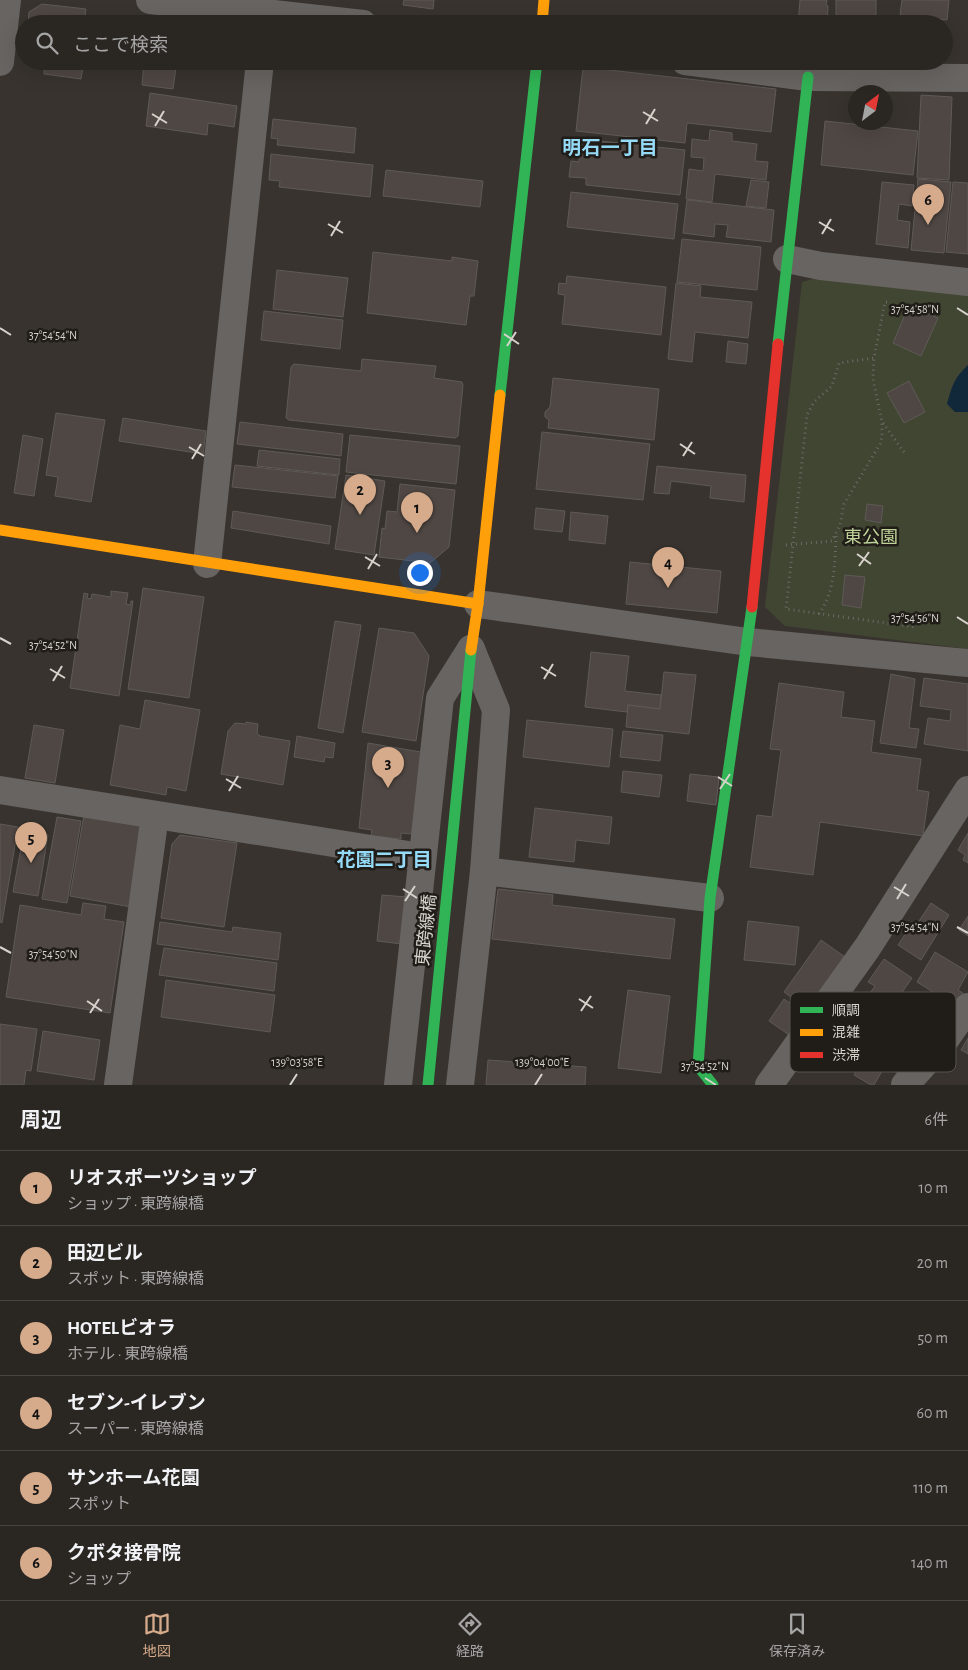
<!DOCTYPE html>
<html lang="ja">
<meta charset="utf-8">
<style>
:root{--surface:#2a2622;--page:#36322f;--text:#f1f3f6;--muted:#a5a5a5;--line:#464340;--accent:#d6ab8b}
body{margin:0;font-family:"Alegreya Sans","Noto Sans JP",sans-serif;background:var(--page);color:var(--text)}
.compass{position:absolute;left:848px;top:85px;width:45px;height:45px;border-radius:50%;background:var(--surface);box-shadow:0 5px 20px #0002;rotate:32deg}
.you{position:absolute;left:419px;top:572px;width:18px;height:18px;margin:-12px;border:4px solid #fff;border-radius:50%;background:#1a73e8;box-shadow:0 0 0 8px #1a73e833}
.badge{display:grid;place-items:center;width:32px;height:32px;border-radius:50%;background:var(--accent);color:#111;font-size:16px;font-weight:700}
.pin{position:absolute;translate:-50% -41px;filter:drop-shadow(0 1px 2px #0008)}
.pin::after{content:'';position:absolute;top:26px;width:18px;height:15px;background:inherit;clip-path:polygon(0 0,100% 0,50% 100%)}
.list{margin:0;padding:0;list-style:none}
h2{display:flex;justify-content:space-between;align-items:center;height:65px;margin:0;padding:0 20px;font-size:21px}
h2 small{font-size:16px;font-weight:400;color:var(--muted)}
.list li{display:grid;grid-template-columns:32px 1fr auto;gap:15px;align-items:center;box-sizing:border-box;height:75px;padding:0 20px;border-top:1px solid var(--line)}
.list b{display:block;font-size:19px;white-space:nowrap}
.list p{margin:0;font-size:16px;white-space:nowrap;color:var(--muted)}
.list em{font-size:16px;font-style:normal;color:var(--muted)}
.icon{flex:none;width:28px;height:28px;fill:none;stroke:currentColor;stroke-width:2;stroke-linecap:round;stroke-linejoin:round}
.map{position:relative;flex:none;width:968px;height:1085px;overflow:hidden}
.search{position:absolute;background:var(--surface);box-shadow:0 5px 20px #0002;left:15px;right:15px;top:15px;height:55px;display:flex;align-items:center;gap:12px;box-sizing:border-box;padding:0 18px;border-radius:28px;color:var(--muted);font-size:19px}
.sheet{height:515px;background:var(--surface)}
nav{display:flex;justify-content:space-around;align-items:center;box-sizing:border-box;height:70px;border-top:1px solid var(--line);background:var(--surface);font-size:14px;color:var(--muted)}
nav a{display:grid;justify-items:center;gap:2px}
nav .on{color:var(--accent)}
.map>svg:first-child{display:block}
.green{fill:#414632}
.water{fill:#11273a}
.building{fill:#4f4743;stroke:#5e5a57}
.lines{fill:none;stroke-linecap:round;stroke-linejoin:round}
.path{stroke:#6d6966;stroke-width:3;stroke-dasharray:1 4;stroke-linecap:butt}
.street{stroke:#686461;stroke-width:28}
.fast{stroke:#30b455;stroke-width:11}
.slow{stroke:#ff9f0a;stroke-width:11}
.jam{stroke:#e5322d;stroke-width:11}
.ticks{fill:none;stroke:#d7d2cc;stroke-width:2}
.labels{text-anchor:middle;stroke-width:5;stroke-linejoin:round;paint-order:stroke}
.park-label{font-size:18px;fill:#bfd399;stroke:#201c18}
.street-label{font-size:18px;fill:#d7d2cc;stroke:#201c18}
.neighbourhood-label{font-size:19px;font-weight:bold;fill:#95dbf7;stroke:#201c18}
.key{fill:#201c18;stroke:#57534e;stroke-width:1}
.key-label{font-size:14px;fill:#d7d2cc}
.ticks-label{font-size:12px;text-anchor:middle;fill:#d7d2cc;stroke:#201c18;stroke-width:5;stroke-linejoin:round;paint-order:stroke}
</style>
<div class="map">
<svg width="968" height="1085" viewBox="0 0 968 1085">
<rect width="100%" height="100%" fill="#38332e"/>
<path class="green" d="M819,277L968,295V649L785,626L765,607L802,282Z"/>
<path class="water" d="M968,365V412H955L947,404C952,386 954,378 968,365Z"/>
<g class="building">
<path d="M404,0H434L433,9L403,5Z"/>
<path d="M800,0H827L826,5L828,6L827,24H798Z"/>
<rect x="836" y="0" width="40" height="24"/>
<path d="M902,0H949L947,20L900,15Z"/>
<path d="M42,4L86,9L84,24H28L29,12Z"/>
<path d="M149,20L181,23V24H149Z"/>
<path d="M45,61H84L81,79L44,74Z"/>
<path d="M144,61H177L173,89L142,85Z"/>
<path d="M583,67L776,89L771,132L687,123L685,143L576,131Z"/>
<path d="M150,93L237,106L234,127L208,123L207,135L146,126Z"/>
<path d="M921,95L952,97L949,180L917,178Z"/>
<path d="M273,119L356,128L354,153L277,145L278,139L271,138Z"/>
<path d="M825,121L918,131L913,175L821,165Z"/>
<path d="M710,130L732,133V141L757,144L755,161L768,162L766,180L715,174L712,202L686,199L689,169L703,171L704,158L691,157L692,139L709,141Z"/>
<path d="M581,139L685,150L680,195L586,185V178L569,177L571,161L579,162Z"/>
<path d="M271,154L373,165L370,197L279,187L280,181L269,180Z"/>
<path d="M386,170L483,181L480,207L383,196Z"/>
<path d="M918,179L951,182L944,253L911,250Z"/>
<path d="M751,180L769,182L766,208L746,206Z"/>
<path d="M882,182L914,185L912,206L899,204L897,220L910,222L908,248L876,244Z"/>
<path d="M953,182L968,183V254L946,252Z"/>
<path d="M571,192L678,204L674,239L567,227Z"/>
<path d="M687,200L774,210L771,242L726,237L728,225L715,224L714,237L683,233Z"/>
<path d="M682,239L761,247L757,290L677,282Z"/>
<path d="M373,252L452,261V257L478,261L474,296H470L466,325L367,313Z"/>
<path d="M277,270L348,278L343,317L273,309Z"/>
<path d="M567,276L666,287L661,335L562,324L565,295L558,294L559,283L566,284Z"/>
<path d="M676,283L701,286L700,297L752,302L748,338L695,332L692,362L668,359Z"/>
<path d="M909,305L938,318L921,356L893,343Z"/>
<path d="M264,311L343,320L340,349L261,340Z"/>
<path d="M728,341L748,344L746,364L726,362Z"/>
<path d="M362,359L436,366L434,378L462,382L463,385L458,436L455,438L289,420L286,418L291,367L294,364L361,371Z"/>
<path d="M553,378L659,389L654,440L548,428L549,420L545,417V412L550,407Z"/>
<path d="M909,381L925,412L904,423L887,393Z"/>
<path d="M56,413L105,420L91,502L55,496L58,477L46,475Z"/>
<path d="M123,418L206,431L203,454L119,441Z"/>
<path d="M240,422L343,434L341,456L237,444Z"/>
<path d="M542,432L650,444L643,500L536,489Z"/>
<path d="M23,435L43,439L34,496L14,493Z"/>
<path d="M350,435L460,446L456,484L346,472Z"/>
<path d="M259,450L340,459L339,475L257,466Z"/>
<path d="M235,465L338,476L335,498L232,487Z"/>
<path d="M657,466L746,475L744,502L710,498L711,486L671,481L669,494L654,493Z"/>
<path d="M346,475L385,481L374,555L335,549Z"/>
<path d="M400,484L455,490L449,547L430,563L379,557L382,528L385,529L387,511L397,512Z"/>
<path d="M867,504L883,506L881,523L865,520Z"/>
<path d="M536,508L565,511L562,532L534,529Z"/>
<path d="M233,511L331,526L329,544L231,528Z"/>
<path d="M571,512L608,516L605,544L569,540Z"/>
<path d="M630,562L721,571L717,613L626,604Z"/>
<path d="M845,575L865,577L861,608L842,605Z"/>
<path d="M143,588L204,597L189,698L128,689Z"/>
<path d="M111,591L128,593L126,604L130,605L131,601H133L119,696L70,688L84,593L88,594L87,598L91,599L92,594L111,597Z"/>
<path d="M335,621L361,625L343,733L318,728Z"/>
<path d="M379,628L414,633L429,656L416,741L362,732Z"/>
<path d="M591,652L629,656L625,691L661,695L660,709L628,705L627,712L585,707Z"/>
<path d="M664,672L696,675L689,734L626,727L628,705L660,709Z"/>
<path d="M891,674L915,679L909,728L919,729L916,748L880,743Z"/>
<path d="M924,678L968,684V751L924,744L928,718L950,721L951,710L920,706Z"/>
<path d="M779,683L844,692L841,717L875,721L871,752L921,759L917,790L929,792L923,836L820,822L813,875L750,867L757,815L772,817L781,750L770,749Z"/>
<path d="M145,700L200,710L186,791L167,787L166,795L110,785L120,725L140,729Z"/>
<path d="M527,720L613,729L609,767L523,757Z"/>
<path d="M246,722L258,724L257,733L260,736L290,741L283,785L221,774L228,731L235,723L246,724Z"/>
<path d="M34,725L64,730L55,783L25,778Z"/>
<path d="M623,731L663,735L660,761L620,757Z"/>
<path d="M297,736L335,743L333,758L325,757L324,762L294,757Z"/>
<path d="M368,743L421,752L412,834L401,833V839L371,836L372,830L359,828Z"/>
<path d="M623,771L662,775L659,797L621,792Z"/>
<path d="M690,774L719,777L716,805L687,801Z"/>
<path d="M535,808L612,817L609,844L576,840L574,862L529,857Z"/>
<path d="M84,815L145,826L131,907L70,896Z"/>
<path d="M57,817L81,821L67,903L42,899Z"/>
<path d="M0,824L18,827L2,923L0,922Z"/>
<path d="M24,831L48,835L38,896L13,892Z"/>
<path d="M968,833V863L963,860L965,855L958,850Z"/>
<path d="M180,835L237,843L224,927L161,918L172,844Z"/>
<path d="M498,889L553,895L552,905L675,919L670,959L492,939Z"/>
<path d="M382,895L407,897L402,944L377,941Z"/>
<path d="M83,903L106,906L104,919L124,922L110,1013L6,997L20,905L81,915Z"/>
<path d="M931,903L949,915L921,960L898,945L910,927L913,930Z"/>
<path d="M968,916V936L959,930Z"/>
<path d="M748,921L799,927L795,965L744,960Z"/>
<path d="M160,922L232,932L233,927L281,933L278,960L157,944Z"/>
<path d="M821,940L852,962L815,1014L784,992Z"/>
<path d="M164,948L277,963L274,991L159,975Z"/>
<path d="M935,952L968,972L958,990L964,994L956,1006L917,982Z"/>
<path d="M884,959L912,978L887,1014L865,1000L875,986L868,982Z"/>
<path d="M166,980L275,995L270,1032L161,1017Z"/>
<path d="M628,990L670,996L661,1073L618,1068Z"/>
<path d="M784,999L804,1013L795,1039L769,1021Z"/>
<path d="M0,1024L37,1029L31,1071L26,1070L24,1085H0Z"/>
<path d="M43,1031L100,1040L94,1080L37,1071Z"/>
<path d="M877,1036L916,1059L904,1077L885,1066L874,1085H871L854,1075Z"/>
<path d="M968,1038V1054L961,1050Z"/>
<path d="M488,1060L586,1067L585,1085H486Z"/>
</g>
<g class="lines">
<g class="path">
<path d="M887,302H885L874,358L839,363L832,386L814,402L807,415L786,609L915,627"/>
<path d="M883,423L906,455"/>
<path d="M786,545L832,541L840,525L844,504L880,444L882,436V422L873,379L874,358"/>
<path d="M819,614C835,591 835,563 836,535"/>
</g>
<g class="street">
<path d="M150,0L363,24"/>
<path d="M685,61L808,77L968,78"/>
<path d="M0,62L7,0"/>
<path d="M787,259L821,266L968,282"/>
<path d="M207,564L260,61"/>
<path d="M478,604L748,642L968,663"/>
<path d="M0,790L421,857"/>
<path d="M484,871L710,898"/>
<path d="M118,1085L155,815"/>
<path d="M398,1085L440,698L471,649"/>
<path d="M460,1085L484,871L496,710L471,649"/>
<path d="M769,1085L867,948L968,790"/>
<path d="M905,1085L942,1044L968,1007"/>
</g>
<g class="fast">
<path d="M778,344L808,77"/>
<path d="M500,395L537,61"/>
<path d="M428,1085L471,650"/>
<path d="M713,1085L698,1066L710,898L752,607"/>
</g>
<g class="slow">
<path d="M542,24L544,0"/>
<path d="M0,530L478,604"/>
<path d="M471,650L478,604L500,395"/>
</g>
<path class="jam" d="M752,607L778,344"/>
</g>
<path class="ticks" d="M643,112L658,121M152,114L167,123M646,124L655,109M155,126L164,111M819,222L834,231M328,224L343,233M822,234L831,219M331,236L340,221M957,308L968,315M0,328L11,335M504,334L519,344M507,346L516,332M680,444L695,454M189,447L204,456M683,456L692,442M192,459L201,444M857,554L871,564M365,557L380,566M859,566L869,552M368,569L377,554M957,617L968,624M0,638L11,644M541,667L556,676M50,669L65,678M544,679L553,664M53,681L62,666M718,777L732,786M226,779L241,788M720,789L730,774M229,791L238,776M894,887L909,896M403,889L417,898M897,899L906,884M405,901L415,886M957,927L968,933M0,947L11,953M579,999L593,1008M87,1001L102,1011M581,1011L591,996M90,1013L99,999M705,1078L716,1085M290,1085L297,1074M535,1085L542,1074"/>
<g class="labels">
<g class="park-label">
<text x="871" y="543">東公園</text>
</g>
<g class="street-label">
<text transform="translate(426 930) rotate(-84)" y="6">東跨線橋</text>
</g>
<g class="neighbourhood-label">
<text x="610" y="154">明石一丁目</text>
<text x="384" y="866">花園二丁目</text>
</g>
</g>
<rect x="790" y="992" width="166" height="80" rx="8" class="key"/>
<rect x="800" y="1007" width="23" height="6" fill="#30b455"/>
<rect x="800" y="1029" width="23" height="7" fill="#ff9f0a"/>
<rect x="800" y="1052" width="23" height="6" fill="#e5322d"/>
<g class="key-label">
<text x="832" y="1015">順調</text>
<text x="832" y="1037">混雑</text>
<text x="832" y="1060">渋滞</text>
</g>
<g class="ticks-label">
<text x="915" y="313">37°54'58"N</text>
<text x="53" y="339">37°54'54"N</text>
<text x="915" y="622">37°54'56"N</text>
<text x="53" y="649">37°54'52"N</text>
<text x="915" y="931">37°54'54"N</text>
<text x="53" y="958">37°54'50"N</text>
<text x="297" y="1066">139°03'58"E</text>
<text x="542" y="1066">139°04'00"E</text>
<text x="705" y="1070">37°54'52"N</text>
</g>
</svg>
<svg class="compass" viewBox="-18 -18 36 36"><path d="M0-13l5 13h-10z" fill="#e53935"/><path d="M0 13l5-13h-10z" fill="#a5a5a5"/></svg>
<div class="you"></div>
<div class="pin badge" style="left:417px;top:533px">1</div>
<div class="pin badge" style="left:360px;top:515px">2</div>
<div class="pin badge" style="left:388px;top:788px">3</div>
<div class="pin badge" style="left:668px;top:588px">4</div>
<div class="pin badge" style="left:31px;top:863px">5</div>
<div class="pin badge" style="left:928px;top:225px">6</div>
<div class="search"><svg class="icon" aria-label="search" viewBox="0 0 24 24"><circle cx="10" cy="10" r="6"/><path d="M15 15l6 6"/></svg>ここで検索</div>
</div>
<section class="sheet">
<h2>周辺<small>6件</small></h2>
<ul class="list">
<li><span class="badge">1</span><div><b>リオスポーツショップ</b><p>ショップ · 東跨線橋</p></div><em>10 m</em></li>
<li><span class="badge">2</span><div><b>田辺ビル</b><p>スポット · 東跨線橋</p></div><em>20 m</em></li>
<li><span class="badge">3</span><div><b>HOTELビオラ</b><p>ホテル · 東跨線橋</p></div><em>50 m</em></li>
<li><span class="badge">4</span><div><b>セブン-イレブン</b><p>スーパー · 東跨線橋</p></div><em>60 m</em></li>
<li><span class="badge">5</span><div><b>サンホーム花園</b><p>スポット</p></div><em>110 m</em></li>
<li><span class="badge">6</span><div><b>クボタ接骨院</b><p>ショップ</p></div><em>140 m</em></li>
</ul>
</section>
<nav>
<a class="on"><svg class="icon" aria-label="map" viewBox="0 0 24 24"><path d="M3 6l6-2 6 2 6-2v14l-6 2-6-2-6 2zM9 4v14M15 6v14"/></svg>地図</a>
<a><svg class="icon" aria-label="directions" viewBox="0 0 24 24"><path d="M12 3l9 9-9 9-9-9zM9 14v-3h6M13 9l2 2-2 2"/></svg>経路</a>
<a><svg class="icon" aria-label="saved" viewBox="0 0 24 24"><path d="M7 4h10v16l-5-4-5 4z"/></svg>保存済み</a>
</nav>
